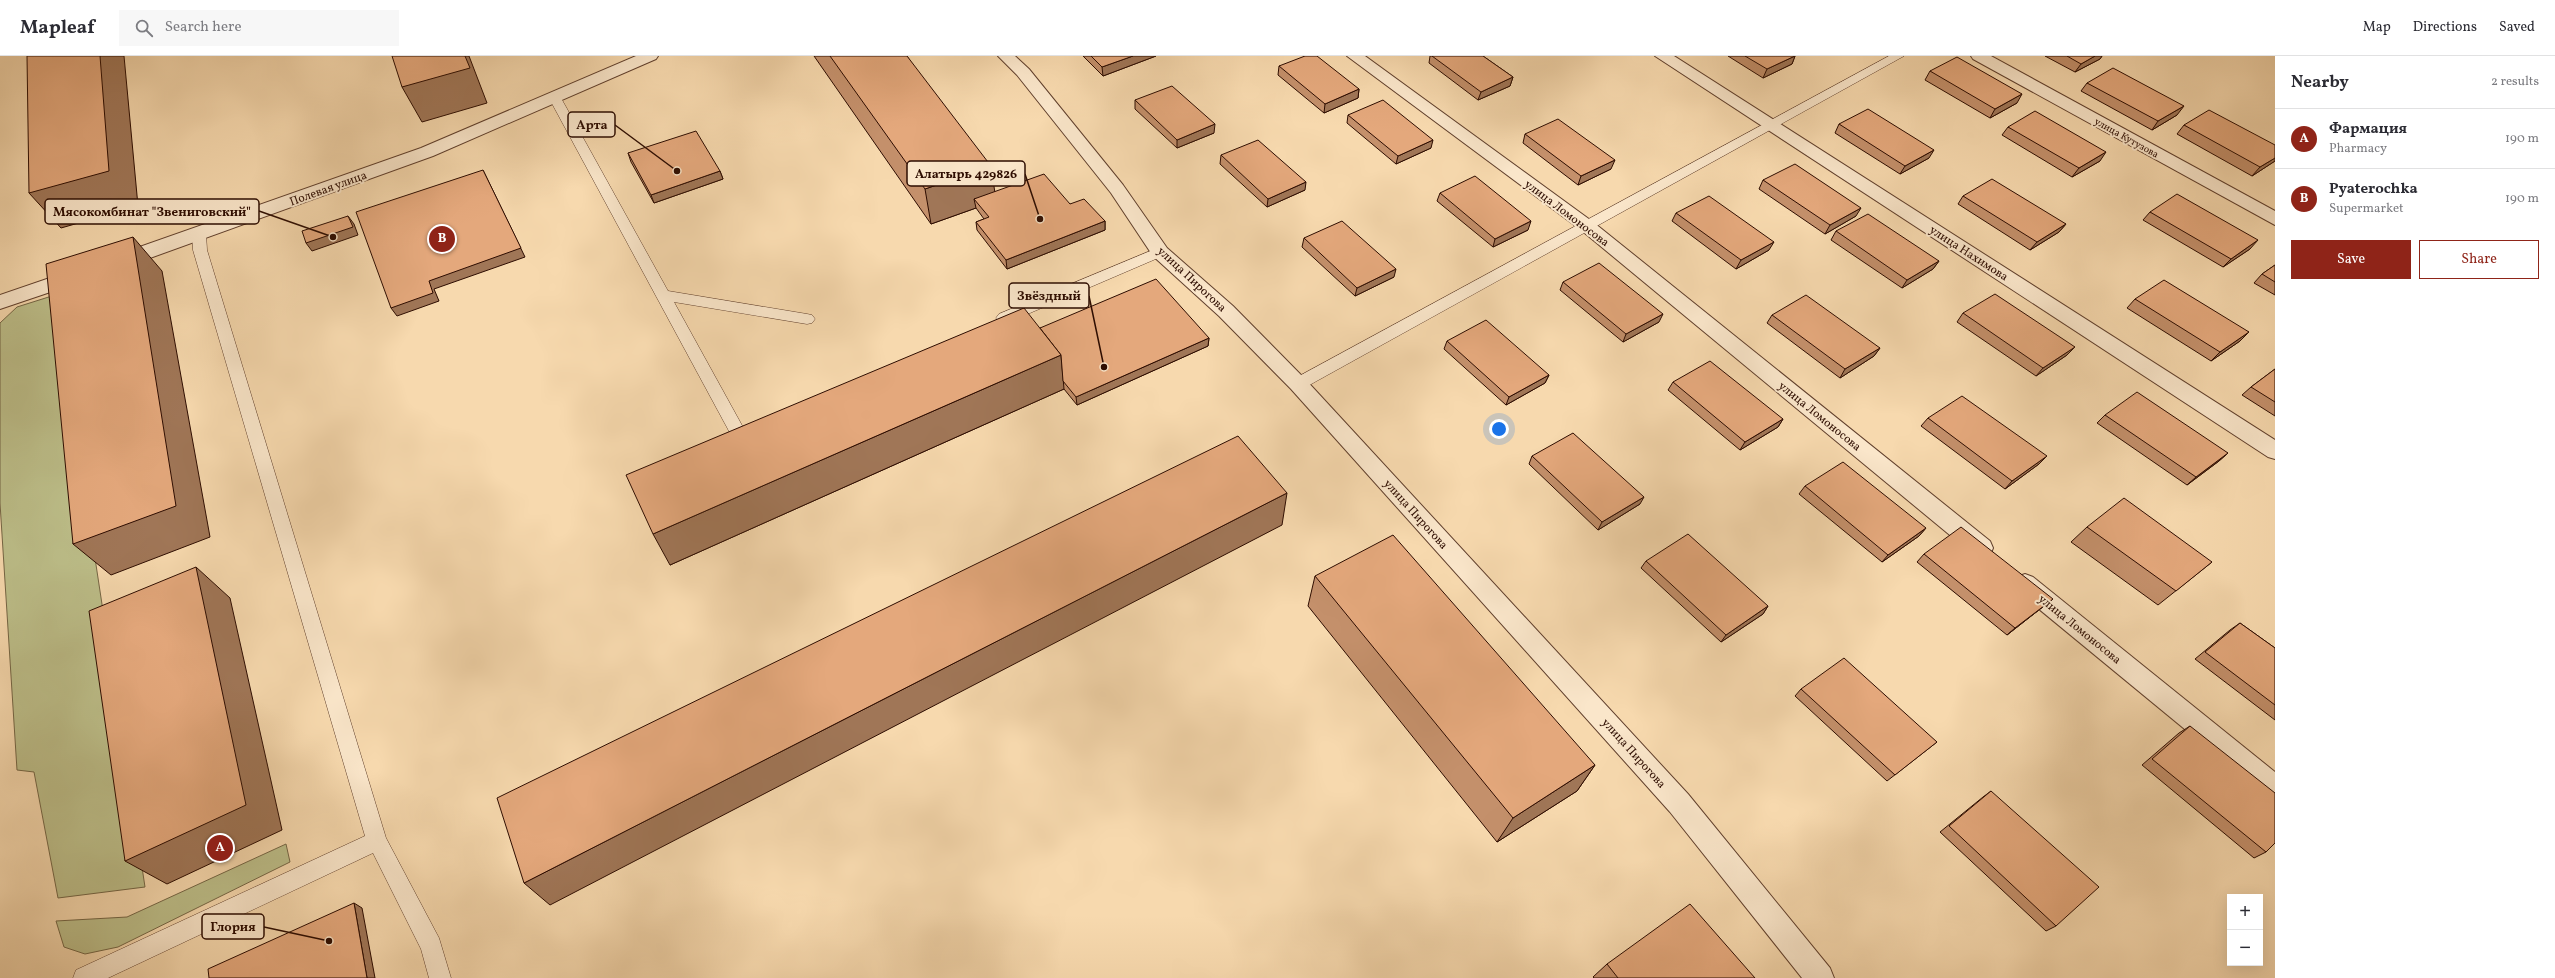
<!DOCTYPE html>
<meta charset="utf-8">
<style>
:root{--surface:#fff;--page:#f7f7f7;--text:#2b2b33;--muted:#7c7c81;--line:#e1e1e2;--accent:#8f2418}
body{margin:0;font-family:Vollkorn,serif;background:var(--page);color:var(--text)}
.controls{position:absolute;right:12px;bottom:12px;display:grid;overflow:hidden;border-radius:0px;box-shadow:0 4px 16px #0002}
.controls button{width:36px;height:36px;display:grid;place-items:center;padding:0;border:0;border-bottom:1px solid var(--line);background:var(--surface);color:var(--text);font:20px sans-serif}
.you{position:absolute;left:1499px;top:373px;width:14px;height:14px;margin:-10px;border:3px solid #fff;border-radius:50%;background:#1a73e8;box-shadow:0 0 0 6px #1a73e833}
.badge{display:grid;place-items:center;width:26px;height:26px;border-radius:50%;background:var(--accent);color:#fff;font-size:13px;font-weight:700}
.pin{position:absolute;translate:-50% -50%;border:2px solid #fff;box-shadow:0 1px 4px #0006}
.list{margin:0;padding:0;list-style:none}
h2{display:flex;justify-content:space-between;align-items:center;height:52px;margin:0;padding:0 16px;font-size:17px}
h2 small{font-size:13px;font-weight:400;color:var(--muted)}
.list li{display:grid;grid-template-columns:26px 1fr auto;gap:12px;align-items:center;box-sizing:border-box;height:60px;padding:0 16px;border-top:1px solid var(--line)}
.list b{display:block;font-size:15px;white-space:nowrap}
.list p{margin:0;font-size:13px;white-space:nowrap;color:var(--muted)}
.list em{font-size:13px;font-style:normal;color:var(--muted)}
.actions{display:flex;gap:8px;padding:12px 16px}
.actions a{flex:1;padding:9px 0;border:1px solid var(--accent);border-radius:0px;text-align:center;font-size:14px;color:var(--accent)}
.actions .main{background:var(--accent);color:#fff}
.icon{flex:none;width:22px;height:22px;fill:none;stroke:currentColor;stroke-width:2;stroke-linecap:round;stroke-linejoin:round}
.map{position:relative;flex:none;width:2275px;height:922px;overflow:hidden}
header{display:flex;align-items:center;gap:24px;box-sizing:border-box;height:56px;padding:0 20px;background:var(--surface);border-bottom:1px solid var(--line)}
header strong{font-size:19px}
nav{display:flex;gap:22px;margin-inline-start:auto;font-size:14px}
.search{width:280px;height:36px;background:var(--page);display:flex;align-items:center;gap:10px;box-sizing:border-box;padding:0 14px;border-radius:0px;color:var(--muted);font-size:15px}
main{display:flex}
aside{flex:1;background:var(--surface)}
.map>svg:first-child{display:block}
.green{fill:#bdbf8a;stroke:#756645}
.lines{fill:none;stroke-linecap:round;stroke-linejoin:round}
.service-casing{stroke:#603f2c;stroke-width:1}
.minor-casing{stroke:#603f2c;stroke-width:2}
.service{fill:#fae6ca;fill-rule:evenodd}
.minor{fill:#fae6ca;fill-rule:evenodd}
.wall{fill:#c4906b;stroke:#2d0c00}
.shaded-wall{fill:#a07657;stroke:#2d0c00}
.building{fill:#e4a87c;stroke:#2d0c00}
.labels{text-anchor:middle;stroke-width:4;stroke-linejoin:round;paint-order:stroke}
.far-street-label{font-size:10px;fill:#2d0c00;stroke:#fae6ca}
.street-label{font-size:12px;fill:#2d0c00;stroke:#fae6ca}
.leader{fill:none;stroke:#2d0c00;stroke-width:1.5}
.callout-dot{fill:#2d0c00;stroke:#fae6ca;stroke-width:1.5}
.callout{fill:#fae6ca;stroke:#2d0c00;stroke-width:1.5}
.callout-label{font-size:13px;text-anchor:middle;font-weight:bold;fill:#2d0c00}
</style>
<header>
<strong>Mapleaf</strong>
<div class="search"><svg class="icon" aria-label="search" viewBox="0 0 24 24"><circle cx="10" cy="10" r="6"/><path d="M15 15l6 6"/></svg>Search here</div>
<nav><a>Map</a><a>Directions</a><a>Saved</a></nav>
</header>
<main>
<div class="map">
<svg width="2275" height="922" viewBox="0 0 2275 922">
<rect width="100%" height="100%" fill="#f7d9ae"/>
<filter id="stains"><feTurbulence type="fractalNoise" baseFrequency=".005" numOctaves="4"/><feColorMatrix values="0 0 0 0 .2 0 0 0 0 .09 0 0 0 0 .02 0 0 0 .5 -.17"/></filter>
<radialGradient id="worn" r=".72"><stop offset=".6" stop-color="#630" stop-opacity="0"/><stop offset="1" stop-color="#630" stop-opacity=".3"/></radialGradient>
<g class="green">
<path d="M55,239L145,831L58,842L34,716L17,714L0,447V267L17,251Z"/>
<path d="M286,788L290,806L118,891L85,898L64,891L56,865L127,861Z"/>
</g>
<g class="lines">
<defs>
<g id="service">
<path d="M1889,0H1904L1304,332H1292L1290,328L1292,324Z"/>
<path d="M555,38L561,42L668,235L807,258L812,259L815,263L812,267L807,268L674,246L744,373L742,377L736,379L730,377L549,42Z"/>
<path d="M199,173L206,178L207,194L386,782L439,882L451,922H429L421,893L373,797L108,922H73L76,914L365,780L193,194L192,178Z"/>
<path d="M1160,191L1165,193L1167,196L1165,199L1009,266H999L996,262L999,258Z"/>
</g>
<g id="minor">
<path d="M636,0H658L656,3L433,100L125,211L118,212L111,211L109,206L111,201L421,92Z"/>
<path d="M998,0H1015L1029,13L1123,129L1167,192L1233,250L1305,323L1688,738L1830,912L1834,922H1802L1670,756L1291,333L1219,260L1153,200L1111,137L1017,19Z"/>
<path d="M1347,0H1365L1593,166L1990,485L1993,492L1990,499L1982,501L1974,499L1581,174Z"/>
<path d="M1655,0H1674L2275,384V403L2268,401Z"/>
<path d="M1971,0H1991L2275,155V169L1973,3Z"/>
<path d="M76,213L83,215L85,220L83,225L0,253V239Z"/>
<path d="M2025,518L2033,521L2275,716V744L2266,740L2017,535L2014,528L2017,521Z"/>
</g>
</defs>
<use href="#service" class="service-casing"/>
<use href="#minor" class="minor-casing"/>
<use href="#service" class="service"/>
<use href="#minor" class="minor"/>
</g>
<g class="wall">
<path d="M814,0H907L995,136L1070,148L1105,165V174L1007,213L977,174L976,166L984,163L976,152L931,168Z"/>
<path d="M1083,0H1156L1103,20Z"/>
<path d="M1430,0H1483L1513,21L1510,30L1478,44L1429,7Z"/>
<path d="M1728,0H1795L1792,8L1763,22Z"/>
<path d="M2045,0H2102L2100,3L2075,16Z"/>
<path d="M1279,10L1359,33L1358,42L1324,57L1278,19Z"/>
<path d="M1930,15L2017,47L1990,62L1925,24Z"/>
<path d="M2087,27L2177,59L2152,74L2081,35Z"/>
<path d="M1135,44L1214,77L1177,92L1135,53Z"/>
<path d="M1348,59L1431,92L1396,108L1347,67Z"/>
<path d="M1839,68L1929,102L1900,118L1835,77Z"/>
<path d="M2184,69L2275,105L2252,120L2177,78Z"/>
<path d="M2008,71L2100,105L2072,121L2002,79Z"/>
<path d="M1525,78L1611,113L1578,129L1523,87Z"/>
<path d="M628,97L720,115L723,123L654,147L631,106Z"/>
<path d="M1221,99L1305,134L1267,151L1220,108Z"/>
<path d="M1763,124L1856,160L1825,178L1759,133Z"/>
<path d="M1440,137L1528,174L1493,191L1437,145Z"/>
<path d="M1963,140L2066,168L2059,176L2030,194L1958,148Z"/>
<path d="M2150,156L2250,193L2223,211L2143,164Z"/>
<path d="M1676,157L1769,194L1736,213L1672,165Z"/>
<path d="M1836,175L1939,205L1933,213L1902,232L1831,184Z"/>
<path d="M1304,182L1394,221L1355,240L1302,191Z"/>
<path d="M2275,209V239L2254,227L2262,218Z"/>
<path d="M1563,226L1659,266L1623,286L1560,234Z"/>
<path d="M2135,243L2249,276L2240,285L2211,305L2127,252Z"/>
<path d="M1963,257L2075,291L2067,299L2036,320L1957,266Z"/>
<path d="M1772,259L1880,292L1874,300L1840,322L1767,267Z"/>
<path d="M1040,272L1209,282L1208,290L1077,349L1064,333L670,509Z"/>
<path d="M1447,285L1549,319L1545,327L1506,349L1444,293Z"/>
<path d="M2275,313V360L2242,339L2251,331Z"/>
<path d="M1673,326L1783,363L1778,371L1740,394L1668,334Z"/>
<path d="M2105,359L2228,397L2219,405L2187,429L2097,367Z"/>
<path d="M1928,362L2039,408L2005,433L1921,370Z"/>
<path d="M1532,400L1640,448L1598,474L1529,408Z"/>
<path d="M1805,430L1926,472L1919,480L1882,506L1799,438Z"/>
<path d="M2087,471L2212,506L2158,549L2071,486Z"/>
<path d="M1924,498L2044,550L2007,579L1917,506Z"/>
<path d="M1646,505L1768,550L1763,558L1721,586L1641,512Z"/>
<path d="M1315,520L1595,709L1577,735L1497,786L1308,550Z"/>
<path d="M2240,567L2275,592V664L2195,603L2230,574Z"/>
<path d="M1801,633L1937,686L1887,725L1795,640Z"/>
<path d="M2190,670L2266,796L2254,802L2142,709L2179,677Z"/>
<path d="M1991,735L2056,870L2046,875L1940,776L1983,741Z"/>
<path d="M1607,908L1755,922H1594L1593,921Z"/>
</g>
<g class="shaded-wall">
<path d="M100,0H124L138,150L61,172L29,137Z"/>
<path d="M465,0H469L487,47L422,66L402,31Z"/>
<path d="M1133,0H1156L1103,20L1102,11Z"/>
<path d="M1795,0L1792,8L1763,22L1767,13Z"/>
<path d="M2095,0H2102L2100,3L2075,16L2081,8Z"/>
<path d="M1513,21L1510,30L1478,44L1481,36Z"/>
<path d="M1359,33L1358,42L1324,57L1325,48Z"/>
<path d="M2022,38L2017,47L1990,62L1995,53Z"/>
<path d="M2184,50L2177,59L2152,74L2158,65Z"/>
<path d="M1215,68L1214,77L1177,92V84Z"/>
<path d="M1433,84L1431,92L1396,108L1398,100Z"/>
<path d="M1934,94L1929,102L1900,118L1905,110Z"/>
<path d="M2106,96L2100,105L2072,121L2079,112Z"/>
<path d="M2275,102V105L2252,120L2260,111Z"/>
<path d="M1615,104L1611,113L1578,129L1581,120Z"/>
<path d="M991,110L996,144L974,143L976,152L931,168L925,133Z"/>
<path d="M483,114L525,201L434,233L439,245L397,260L391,252Z"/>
<path d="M720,115L723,123L654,147L651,139Z"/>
<path d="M1306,126L1305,134L1267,151L1268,143Z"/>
<path d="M1861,152L1856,160L1825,178L1830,169Z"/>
<path d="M348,160L354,168L358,179L312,195L306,187Z"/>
<path d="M1105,165V174L1007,213L1006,204Z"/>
<path d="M1531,165L1528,174L1493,191L1495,183Z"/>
<path d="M2066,168L2059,176L2030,194L2037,186Z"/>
<path d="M133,181L162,215L210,481L111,519L73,488Z"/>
<path d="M2258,184L2250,193L2223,211L2231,203Z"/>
<path d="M1774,186L1769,194L1736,213L1741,204Z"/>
<path d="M1939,205L1933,213L1902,232L1907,224Z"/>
<path d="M1396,213L1394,221L1355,240L1357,232Z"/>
<path d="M1663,258L1659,266L1623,286L1626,278Z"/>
<path d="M2249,276L2240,285L2211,305L2220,296Z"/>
<path d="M1209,282L1208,290L1077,349L1076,341Z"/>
<path d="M2075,291L2067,299L2036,320L2043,312Z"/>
<path d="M1880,292L1874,300L1840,322L1845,313Z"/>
<path d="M1061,299L1064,333L670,509L653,478Z"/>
<path d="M1549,319L1545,327L1506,349L1509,341Z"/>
<path d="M1783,363L1778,371L1740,394L1745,386Z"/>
<path d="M2228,397L2219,405L2187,429L2196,421Z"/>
<path d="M2047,400L2039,408L2005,433L2012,425Z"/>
<path d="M1287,437L1282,469L550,849L524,827Z"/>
<path d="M1644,441L1640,448L1598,474L1602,466Z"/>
<path d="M1926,472L1919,480L1882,506L1888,499Z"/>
<path d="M196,511L230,542L282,774L167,828L125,805Z"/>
<path d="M2053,543L2044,550L2007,579L2015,572Z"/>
<path d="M1768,550L1763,558L1721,586L1726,579Z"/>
<path d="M1595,709L1577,735L1497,786L1513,762Z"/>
<path d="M354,847L362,852L375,922H367Z"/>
</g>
<g class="building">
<path d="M27,0H100L109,115L29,137Z"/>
<path d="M392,0H465L470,12L402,31Z"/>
<path d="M830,0H907L991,110L925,133Z"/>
<path d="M1091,0H1133L1102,11Z"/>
<path d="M1305,0H1317L1359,33L1325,48L1279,10Z"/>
<path d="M1432,0H1483L1513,21L1481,36Z"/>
<path d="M1745,0H1795L1767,13Z"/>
<path d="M2067,0H2095L2081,8Z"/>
<path d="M1957,1L2022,38L1995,53L1930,15Z"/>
<path d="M2113,12L2184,50L2158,65L2087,27Z"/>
<path d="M1172,30L1215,68L1177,84L1135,44Z"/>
<path d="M1383,44L1433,84L1398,100L1348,59Z"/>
<path d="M1868,53L1934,94L1905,110L1839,68Z"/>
<path d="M2209,54L2275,89V102L2260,111L2184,69Z"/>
<path d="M2035,55L2106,96L2079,112L2008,71Z"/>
<path d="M1558,63L1615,104L1581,120L1525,78Z"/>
<path d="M696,75L720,115L651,139L628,97Z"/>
<path d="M1258,84L1306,126L1268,143L1221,99Z"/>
<path d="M1795,108L1861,152L1830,169L1763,124Z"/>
<path d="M483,114L521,192L429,225L433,237L391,252L356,156Z"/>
<path d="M1044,118L1070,148L1084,143L1105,165L1006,204L976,166L989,161L974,143Z"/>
<path d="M1475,120L1531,165L1495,183L1440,137Z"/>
<path d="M1992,123L2066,168L2037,186L1963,140Z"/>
<path d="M2177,138L2258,184L2231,203L2150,156Z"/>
<path d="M1709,140L1774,186L1741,204L1676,157Z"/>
<path d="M1868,158L1939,205L1907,224L1836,175Z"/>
<path d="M348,160L353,171L306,187L302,175Z"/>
<path d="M1342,165L1396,213L1357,232L1304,182Z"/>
<path d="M133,181L176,450L73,488L46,208Z"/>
<path d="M1599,207L1663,258L1626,278L1563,226Z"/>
<path d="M2275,209V226L2262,218Z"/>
<path d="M1156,223L1209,282L1076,341L1063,325L1061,299L1040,272Z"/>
<path d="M2164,224L2249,276L2220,296L2135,243Z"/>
<path d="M1995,238L2075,291L2043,312L1963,257Z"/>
<path d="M1806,239L1880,292L1845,313L1772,259Z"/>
<path d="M1024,252L1061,299L653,478L626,419Z"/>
<path d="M1486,264L1549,319L1509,341L1447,285Z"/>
<path d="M1710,305L1783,363L1745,386L1673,326Z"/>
<path d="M2275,313V346L2251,331Z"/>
<path d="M2137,336L2228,397L2196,421L2105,359Z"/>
<path d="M1962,340L2047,400L2012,425L1928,362Z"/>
<path d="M1573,377L1644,441L1602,466L1532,400Z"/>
<path d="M1238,380L1287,437L524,827L497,742Z"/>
<path d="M1843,406L1926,472L1888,499L1805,430Z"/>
<path d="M2124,442L2212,506L2176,535L2087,471Z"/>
<path d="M1961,471L2053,543L2015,572L1924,498Z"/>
<path d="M1688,478L1768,550L1726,579L1646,505Z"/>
<path d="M1393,479L1595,709L1513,762L1315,520Z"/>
<path d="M196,511L246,749L125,805L89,555Z"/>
<path d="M2240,567L2275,592V649L2205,596Z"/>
<path d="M1844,602L1937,686L1895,719L1801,633Z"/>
<path d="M2190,670L2275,737V787L2266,796L2152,703Z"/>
<path d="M1991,735L2099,831L2056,870L1949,770Z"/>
<path d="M354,847L367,922H209L208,913Z"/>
<path d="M1690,848L1755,922H1618L1607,908Z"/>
</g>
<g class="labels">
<g class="far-street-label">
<text transform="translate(2127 81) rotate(29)" y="4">улица Кутузова</text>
</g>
<g class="street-label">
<text transform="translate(328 132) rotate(-20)" y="4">Полевая улица</text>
<text transform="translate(1567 157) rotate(37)" y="4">улица Ломоносова</text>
<text transform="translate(1969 197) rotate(33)" y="4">улица Нахимова</text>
<text transform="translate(1192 223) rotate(43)" y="4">улица Пирогова</text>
<text transform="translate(1820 360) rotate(39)" y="4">улица Ломоносова</text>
<text transform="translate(1416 458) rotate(48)" y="4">улица Пирогова</text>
<text transform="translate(2080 573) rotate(39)" y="4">улица Ломоносова</text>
<text transform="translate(1634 697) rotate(48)" y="4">улица Пирогова</text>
</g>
</g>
<path class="leader" d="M677 115L615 69M1040 163L1025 118M333 181L259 155M1104 311L1089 240M329 885L264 871"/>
<g class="callout-dot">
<circle cx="677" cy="115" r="4"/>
<circle cx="1040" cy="163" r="4"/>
<circle cx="333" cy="181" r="4"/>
<circle cx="1104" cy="311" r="4"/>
<circle cx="329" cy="885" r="4"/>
</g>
<g class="callout">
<rect x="568" y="56" width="47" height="25" rx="4"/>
<rect x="907" y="105" width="118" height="25" rx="4"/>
<rect x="45" y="143" width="214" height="25" rx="4"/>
<rect x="1009" y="227" width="80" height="25" rx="4"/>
<rect x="202" y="858" width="62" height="25" rx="4"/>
</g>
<g class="callout-label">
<text x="592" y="73">Арта</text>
<text x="966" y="122">Алатырь 429826</text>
<text x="152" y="160">Мясокомбинат "Звениговский"</text>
<text x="1049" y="244">Звёздный</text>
<text x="233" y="875">Глория</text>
</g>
<rect width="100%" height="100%" filter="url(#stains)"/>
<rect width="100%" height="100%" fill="url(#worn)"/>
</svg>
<div class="controls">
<button>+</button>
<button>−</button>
</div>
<div class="you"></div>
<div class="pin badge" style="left:220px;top:792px">A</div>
<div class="pin badge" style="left:442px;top:183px">B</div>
</div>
<aside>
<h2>Nearby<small>2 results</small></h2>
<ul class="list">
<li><span class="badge">A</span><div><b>Фармация</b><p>Pharmacy</p></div><em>190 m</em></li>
<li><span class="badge">B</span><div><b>Pyaterochka</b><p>Supermarket</p></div><em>190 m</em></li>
</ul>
<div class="actions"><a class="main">Save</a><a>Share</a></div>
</aside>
</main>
